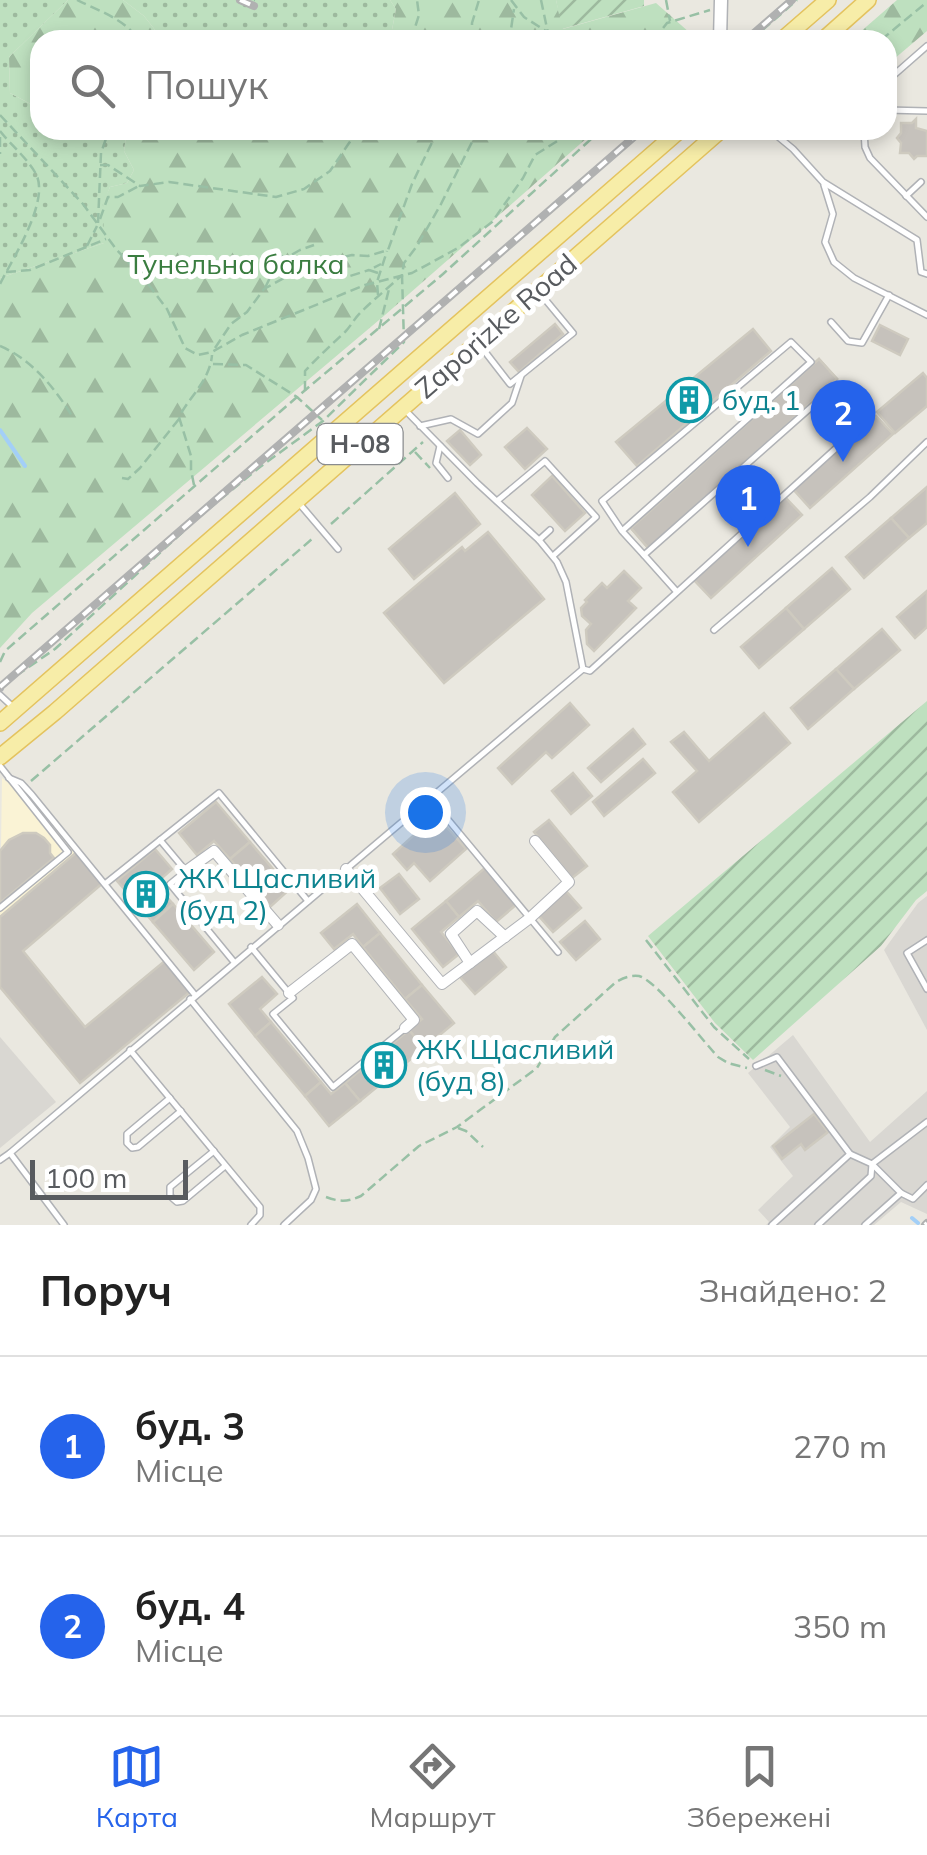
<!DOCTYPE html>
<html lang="uk">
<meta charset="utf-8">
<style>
:root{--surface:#fff;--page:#f6f6f6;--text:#222;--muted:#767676;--line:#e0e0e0;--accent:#2563eb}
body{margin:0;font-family:Mulish,sans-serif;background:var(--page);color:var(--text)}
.scale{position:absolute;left:30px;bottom:25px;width:158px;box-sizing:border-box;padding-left:10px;border:5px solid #585b5f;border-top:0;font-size:28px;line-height:35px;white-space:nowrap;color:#585b5f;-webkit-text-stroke:8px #fff;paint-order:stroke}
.you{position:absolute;left:425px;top:812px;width:35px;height:35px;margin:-25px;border:8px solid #fff;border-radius:50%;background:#1a73e8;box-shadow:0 0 0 15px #1a73e833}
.badge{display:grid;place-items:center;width:65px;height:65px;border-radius:50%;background:var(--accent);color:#fff;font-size:32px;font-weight:700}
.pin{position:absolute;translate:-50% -82px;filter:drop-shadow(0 2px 5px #0008)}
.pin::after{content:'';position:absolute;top:52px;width:35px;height:30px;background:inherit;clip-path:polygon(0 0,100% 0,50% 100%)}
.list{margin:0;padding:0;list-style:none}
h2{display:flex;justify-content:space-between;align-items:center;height:130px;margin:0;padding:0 40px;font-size:42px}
h2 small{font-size:32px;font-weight:400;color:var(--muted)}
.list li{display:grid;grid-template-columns:65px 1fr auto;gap:30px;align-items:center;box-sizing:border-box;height:180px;padding:0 40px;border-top:2px solid var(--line)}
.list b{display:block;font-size:38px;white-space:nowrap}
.list p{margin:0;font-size:32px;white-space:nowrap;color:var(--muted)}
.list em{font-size:32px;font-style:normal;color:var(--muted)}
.icon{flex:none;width:55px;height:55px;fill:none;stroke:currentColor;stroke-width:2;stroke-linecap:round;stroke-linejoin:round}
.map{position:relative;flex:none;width:927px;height:1225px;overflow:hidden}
.search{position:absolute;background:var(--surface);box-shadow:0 5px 15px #0003;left:30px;right:30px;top:30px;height:110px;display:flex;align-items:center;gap:25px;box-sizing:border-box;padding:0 35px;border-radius:30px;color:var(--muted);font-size:38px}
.sheet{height:490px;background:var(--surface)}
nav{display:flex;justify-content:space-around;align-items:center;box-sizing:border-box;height:140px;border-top:2px solid var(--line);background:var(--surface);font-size:28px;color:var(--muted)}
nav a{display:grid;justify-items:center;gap:5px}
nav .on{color:var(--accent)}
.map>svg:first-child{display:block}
.commercial{fill:#faf3d5}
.industrial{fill:#d9d7d2}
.grass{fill:url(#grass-dots)}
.forest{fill:url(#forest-firs)}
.garden{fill:url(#garden-furrows)}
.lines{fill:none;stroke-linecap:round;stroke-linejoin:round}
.stream{stroke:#a3cff7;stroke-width:4}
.building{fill:#c6c2bc;stroke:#cecabf;stroke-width:2.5}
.service-casing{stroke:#b0b2b6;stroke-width:8}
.minor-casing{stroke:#b0b2b6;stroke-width:12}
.tertiary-casing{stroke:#b0b2b6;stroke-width:15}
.primary-casing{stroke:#e4c35f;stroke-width:18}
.path{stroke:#98c0a5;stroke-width:2.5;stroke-dasharray:10 5;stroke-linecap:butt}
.service{stroke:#fff;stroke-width:5}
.minor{stroke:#fff;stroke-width:10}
.tertiary{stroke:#fff;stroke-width:12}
.primary{stroke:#f7eda8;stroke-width:15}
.rail-casing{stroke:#b0b1b1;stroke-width:8}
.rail{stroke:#fff;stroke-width:4;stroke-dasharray:11;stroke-linecap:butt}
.labels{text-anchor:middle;stroke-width:10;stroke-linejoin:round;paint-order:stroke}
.shield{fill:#fff;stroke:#8a8c8f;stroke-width:2.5}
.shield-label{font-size:25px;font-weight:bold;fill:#585b5f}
.park-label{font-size:28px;fill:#3a7d40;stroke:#fff}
.street-label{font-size:28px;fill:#585b5f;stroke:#fff}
.culture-label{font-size:28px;fill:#0d838f;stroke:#fff;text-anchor:start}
</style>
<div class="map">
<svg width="927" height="1225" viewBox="0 0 927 1225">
<defs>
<pattern id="grass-dots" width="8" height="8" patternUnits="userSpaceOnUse" patternTransform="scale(2.5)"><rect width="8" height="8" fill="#bee0bf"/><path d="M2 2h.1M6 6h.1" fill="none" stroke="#9db99e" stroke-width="1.8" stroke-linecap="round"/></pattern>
<pattern id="forest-firs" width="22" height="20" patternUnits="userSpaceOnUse" patternTransform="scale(2.5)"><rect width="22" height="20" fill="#bee0bf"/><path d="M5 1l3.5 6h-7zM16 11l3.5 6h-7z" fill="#9db99e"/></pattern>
<pattern id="garden-furrows" width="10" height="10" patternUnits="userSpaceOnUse" patternTransform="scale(2.5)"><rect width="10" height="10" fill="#bee0bf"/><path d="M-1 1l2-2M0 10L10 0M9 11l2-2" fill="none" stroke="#9db99e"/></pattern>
</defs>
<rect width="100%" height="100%" fill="#eae8e0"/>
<path class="commercial" d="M2,778L39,807L75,853L0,917Z"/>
<g class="industrial">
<path d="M927,896V1030L884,950L918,903Z"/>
<path d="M793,1035L870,1142L927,1091V1214L901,1202L874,1225H766L769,1222L758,1210L793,1176L770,1147L790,1127L748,1073Z"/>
<path d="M0,1037L56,1102L0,1148Z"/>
</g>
<g class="grass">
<path d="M0,0H68L9,57L10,93L40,109V130H127L124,151L134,170L127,183L110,187L104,202V243L0,278Z"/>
<path d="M123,0H390L396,9L390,40H163L144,16Z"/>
</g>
<g class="forest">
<path d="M68,0H123L144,16L163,40H40V109L10,93L9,57Z"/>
<path d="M390,0H556L563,29L656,3L698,40H390L396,9Z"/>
<path d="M897,0H927V31L887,65V40H851Z"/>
<path d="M127,130H288L292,132L344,130H596L385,315L32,613L0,648V278L104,243L103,202L110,187L127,183L134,170L124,151Z"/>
</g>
<g class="garden">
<path d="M556,0H644V6L562,29Z"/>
<path d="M927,701V891L916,900L881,946L753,1060L715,1023L648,936Z"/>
</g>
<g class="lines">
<g class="stream">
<path d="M0,430L25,466"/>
<path d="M912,1218L918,1223"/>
</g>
</g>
<g class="building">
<path d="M916,119V128L927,131V156H917L914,159L909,153H900L901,143L897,138L901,133V123H912Z"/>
<path d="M555,324L563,334L519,372L510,362Z"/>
<path d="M880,325L908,339L900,355L872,341Z"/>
<path d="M753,329L771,351L637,466L616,442Z"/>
<path d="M819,359L837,379L649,549L631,528Z"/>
<path d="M819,359L837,379L649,549L631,528Z"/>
<path d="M923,373L927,378V406L895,433L877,412Z"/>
<path d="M876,416L893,434L810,508L793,489Z"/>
<path d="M527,428L547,449L525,469L505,447Z"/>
<path d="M460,430L481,455L470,465L447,441Z"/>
<path d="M552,476L585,513L565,531L532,495Z"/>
<path d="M927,487V523L909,538L891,518Z"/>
<path d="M455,493L480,524L414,579L389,549Z"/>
<path d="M785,497L802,515L711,598L694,580Z"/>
<path d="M891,518L909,538L864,578L846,557Z"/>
<path d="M488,532L544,599L444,683L384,613L462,547L465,551Z"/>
<path d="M832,568L850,589L804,629L786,608Z"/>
<path d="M624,571L641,588L628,601L636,608L594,651L587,644L586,630L591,624L582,616L581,608L587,602L585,600L602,583L607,588Z"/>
<path d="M927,591V627L915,638L897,617Z"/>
<path d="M786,608L804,629L759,668L741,647Z"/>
<path d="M882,629L900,650L854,689L836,669Z"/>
<path d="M836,669L854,689L808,729L791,708Z"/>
<path d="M570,703L589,725L552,758L546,752L512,784L498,768Z"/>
<path d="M764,713L790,743L699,822L673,792L697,771L671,742L684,732L709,761Z"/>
<path d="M633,729L645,744L601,782L588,768Z"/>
<path d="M643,759L655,773L604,816L593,802Z"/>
<path d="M573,773L592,796L571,814L552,791Z"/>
<path d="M216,802L250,842L230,859L214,841L197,855L179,833Z"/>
<path d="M436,815L466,849L430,881L414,863L407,870L393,854Z"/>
<path d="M549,820L587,866L572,878L534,832Z"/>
<path d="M23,833H36L44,838L50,845V853L54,858L0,903V851L9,840Z"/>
<path d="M250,842L290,889L270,907L230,859Z"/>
<path d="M155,849L172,869L155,884L173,904L153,922L117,881Z"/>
<path d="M78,851L104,882L23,951L85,1027L166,960L191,991L80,1083L0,987V917Z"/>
<path d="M486,867L517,904L496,922L478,901L459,917L446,901Z"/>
<path d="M399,874L419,899L400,914L380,888Z"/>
<path d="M566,891L581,908L553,932L538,915Z"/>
<path d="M446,901L459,917L441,932L459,954L443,967L412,929Z"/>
<path d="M173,904L214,952L194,970L153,922Z"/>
<path d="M357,904L380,933L363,947L353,934L334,949L321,933Z"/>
<path d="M585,921L600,939L576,960L560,942Z"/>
<path d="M380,933L422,985L405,999L363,947Z"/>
<path d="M492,950L506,967L475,994L460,977Z"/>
<path d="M262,977L277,994L260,1009L271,1022L255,1036L229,1004Z"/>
<path d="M422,985L454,1023L424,1048L409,1030L422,1019L405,999Z"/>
<path d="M271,1022L321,1082L305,1096L255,1036Z"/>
<path d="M409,1030L424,1048L360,1101L345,1083Z"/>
<path d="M321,1082L331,1094L345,1083L360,1101L329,1126L305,1096Z"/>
<path d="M814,1114L828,1132L805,1150L801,1144L782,1159L773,1146Z"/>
</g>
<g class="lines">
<defs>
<g id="service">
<path d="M887,81L927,46"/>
<path d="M887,110L927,111"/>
<path d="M770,130L793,149L823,182L917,240L921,272L927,274"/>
<path d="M864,130L865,147L870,158L927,217"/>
<path d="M824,185L833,214L825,242L834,262L854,278L927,315"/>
<path d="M906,196L921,182"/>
<path d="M831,322L848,341L862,343L889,295"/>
<path d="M479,344L510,384L573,333L539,292"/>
<path d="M404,409L477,483L539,540L557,562L566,582L583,669"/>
<path d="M420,426L451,419L478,434L512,403L521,376"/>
<path d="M440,446L436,463L448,478"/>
<path d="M497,501L545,461L596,517L553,556"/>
<path d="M298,502L338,549"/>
<path d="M622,531L602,501L791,342L811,362L622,531L644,555"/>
<path d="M539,540L550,530"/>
<path d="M714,630L870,497L927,442"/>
<path d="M0,688V687"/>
<path d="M0,695L14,708"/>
<path d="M0,766L68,852L0,908"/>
<path d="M9,778L21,783L32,795L195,995"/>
<path d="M430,798L558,952"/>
<path d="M160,840L186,871L170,884L234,962"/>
<path d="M105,884L219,793L308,901"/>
<path d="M927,940L907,953L927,989"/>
<path d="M251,947L293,998L273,1014L333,1087L404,1029"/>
<path d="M190,999L297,1131L308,1158L316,1189L311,1200L284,1225"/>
<path d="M130,1050L260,1207V1215L251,1225"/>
<path d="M756,1066L777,1057L850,1154L772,1225"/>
<path d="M170,1098L127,1134V1143L132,1148L138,1147L181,1111"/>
<path d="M214,1151L170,1187V1196L177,1202L183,1201L225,1166"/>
<path d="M850,1154L872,1164L901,1193L913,1199L927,1185"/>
<path d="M0,1160L10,1153"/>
<path d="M64,1225L10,1153L583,669L590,671L865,422L834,387L644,555L677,592"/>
<path d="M818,1225L871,1176L872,1164L927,1122"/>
<path d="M865,1225L901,1193"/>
</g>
<g id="minor">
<path d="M346,869L442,984L530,918L569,882L535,841"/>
<path d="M186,871L214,851L278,925"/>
<path d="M470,963L451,934L477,911L505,937"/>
<path d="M289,993L352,944L414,1020L405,1028"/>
</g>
<path id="tertiary" d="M720,40L721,0"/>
<g id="primary">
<path d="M782,40L828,0"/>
<path d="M823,40L868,0"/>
<path d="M0,723L680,130"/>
<path d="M0,757L55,712L721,130"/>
</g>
</defs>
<use href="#service" class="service-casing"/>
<use href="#minor" class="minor-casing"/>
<use href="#tertiary" class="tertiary-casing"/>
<use href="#primary" class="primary-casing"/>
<g class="path">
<path d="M77,0C97,10 127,20 138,40"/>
<path d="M254,0H255"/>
<path d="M511,0L524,17L560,40"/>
<path d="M541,0L548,33"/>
<path d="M666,0L670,21"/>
<path d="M411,40L419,15L417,0"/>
<path d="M472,40V23L479,0"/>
<path d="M505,40L510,36L514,9"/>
<path d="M654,40L667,23L710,10"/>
<path d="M751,40L797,0"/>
<path d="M881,40L927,2"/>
<path d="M0,115L83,204L116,249L145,280L167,309L185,348L198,355L212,352L242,335L365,285L412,273L458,248L492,222L523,178L535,155L575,130"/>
<path d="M0,131C11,145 28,159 36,174C50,201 13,258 0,284"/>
<path d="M0,137V154"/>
<path d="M100,165H108L140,186L169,182L276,197L304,189L330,171L358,130"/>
<path d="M100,219L108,197H118L139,186"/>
<path d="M98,223L101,153L109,130"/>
<path d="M87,246L97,226"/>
<path d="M279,255L294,261L316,262"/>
<path d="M324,264L347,277L369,270"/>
<path d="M6,272L30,270L106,239"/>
<path d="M378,273L369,270L381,264"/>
<path d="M265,288L277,263L300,250L314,245"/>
<path d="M378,295L377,282L387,251"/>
<path d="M379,329L389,289"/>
<path d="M0,346C31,359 55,388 72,416"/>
<path d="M215,348L231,324L247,312L264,289L295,272L325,261L352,255L368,256L388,250L412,184L438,130"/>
<path d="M213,364L246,365L297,397L322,420"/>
<path d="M305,391V371C318,357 331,345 345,332C351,326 354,319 360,313C373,300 387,289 401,276"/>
<path d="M415,452L430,468"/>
<path d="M122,478L128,479L140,468L179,419"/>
<path d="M194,485L191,470V456L179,417C190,396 210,380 212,355"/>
<path d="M331,524L423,442"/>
<path d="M0,662L5,651L297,397L443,274L601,130"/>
<path d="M4,684L55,649L200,516L260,467L323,421L404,342L402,275L404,263L417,246L441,204L478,130"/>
<path d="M31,781L312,539"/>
<path d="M646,940L714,1027L749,1059"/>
<path d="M765,1070L781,1076"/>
<path d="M458,1128L466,1131L483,1147"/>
<path d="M326,1197C339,1202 348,1202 361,1196L419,1146L457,1127L537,1068L555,1037L616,982C623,978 630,975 639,976C656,980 703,1041 718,1057L728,1063L747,1068"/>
</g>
<use href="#service" class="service"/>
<use href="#minor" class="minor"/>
<use href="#tertiary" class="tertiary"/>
<use href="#primary" class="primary"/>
<defs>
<g id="rail">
<path d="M240,0L254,6"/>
<path d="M746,40L792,0"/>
<path d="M0,687L642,130"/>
<path d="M925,1225L927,1223"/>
</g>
</defs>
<use href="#rail" class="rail-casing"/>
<use href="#rail" class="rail"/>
</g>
<defs>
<symbol id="building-ring" viewBox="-11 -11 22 22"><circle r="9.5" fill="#fff" stroke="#0f9aa8" stroke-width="1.5"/><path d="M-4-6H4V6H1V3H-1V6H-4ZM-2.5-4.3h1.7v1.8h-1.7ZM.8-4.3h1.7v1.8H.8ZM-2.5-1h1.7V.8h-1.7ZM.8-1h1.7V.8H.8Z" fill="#0f9aa8"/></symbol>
</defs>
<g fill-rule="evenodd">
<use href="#building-ring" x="664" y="375" width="50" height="50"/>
<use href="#building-ring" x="121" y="869" width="50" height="50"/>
<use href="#building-ring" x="359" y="1040" width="50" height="50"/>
</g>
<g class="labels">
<rect class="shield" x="317.5" y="424" width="85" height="40" rx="8"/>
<g class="shield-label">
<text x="360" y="453">Н-08</text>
</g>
<g class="park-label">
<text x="236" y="274">Тунельна балка</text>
</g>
<g class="street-label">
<text transform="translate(496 326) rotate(-41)" y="10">Zaporizke Road</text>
</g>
<g class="culture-label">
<text x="722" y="410">буд. 1</text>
<text x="178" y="888">ЖК Щасливий<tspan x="178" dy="32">(буд 2)</tspan></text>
<text x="416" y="1059">ЖК Щасливий<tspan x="416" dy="32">(буд 8)</tspan></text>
</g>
</g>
</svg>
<div class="scale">100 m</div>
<div class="you"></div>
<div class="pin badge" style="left:748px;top:547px">1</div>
<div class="pin badge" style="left:843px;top:462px">2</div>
<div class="search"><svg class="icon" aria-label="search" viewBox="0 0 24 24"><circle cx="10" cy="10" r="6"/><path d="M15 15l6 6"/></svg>Пошук</div>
</div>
<section class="sheet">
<h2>Поруч<small>Знайдено: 2</small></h2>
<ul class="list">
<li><span class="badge">1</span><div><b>буд. 3</b><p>Місце</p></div><em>270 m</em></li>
<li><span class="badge">2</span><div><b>буд. 4</b><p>Місце</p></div><em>350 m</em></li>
</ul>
</section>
<nav>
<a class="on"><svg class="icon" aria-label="map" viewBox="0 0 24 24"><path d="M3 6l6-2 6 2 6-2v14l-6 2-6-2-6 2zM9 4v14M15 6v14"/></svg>Карта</a>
<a><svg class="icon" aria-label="directions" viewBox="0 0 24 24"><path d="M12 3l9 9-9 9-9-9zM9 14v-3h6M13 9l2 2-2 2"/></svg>Маршрут</a>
<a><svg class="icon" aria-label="saved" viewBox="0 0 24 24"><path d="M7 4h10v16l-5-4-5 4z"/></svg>Збережені</a>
</nav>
